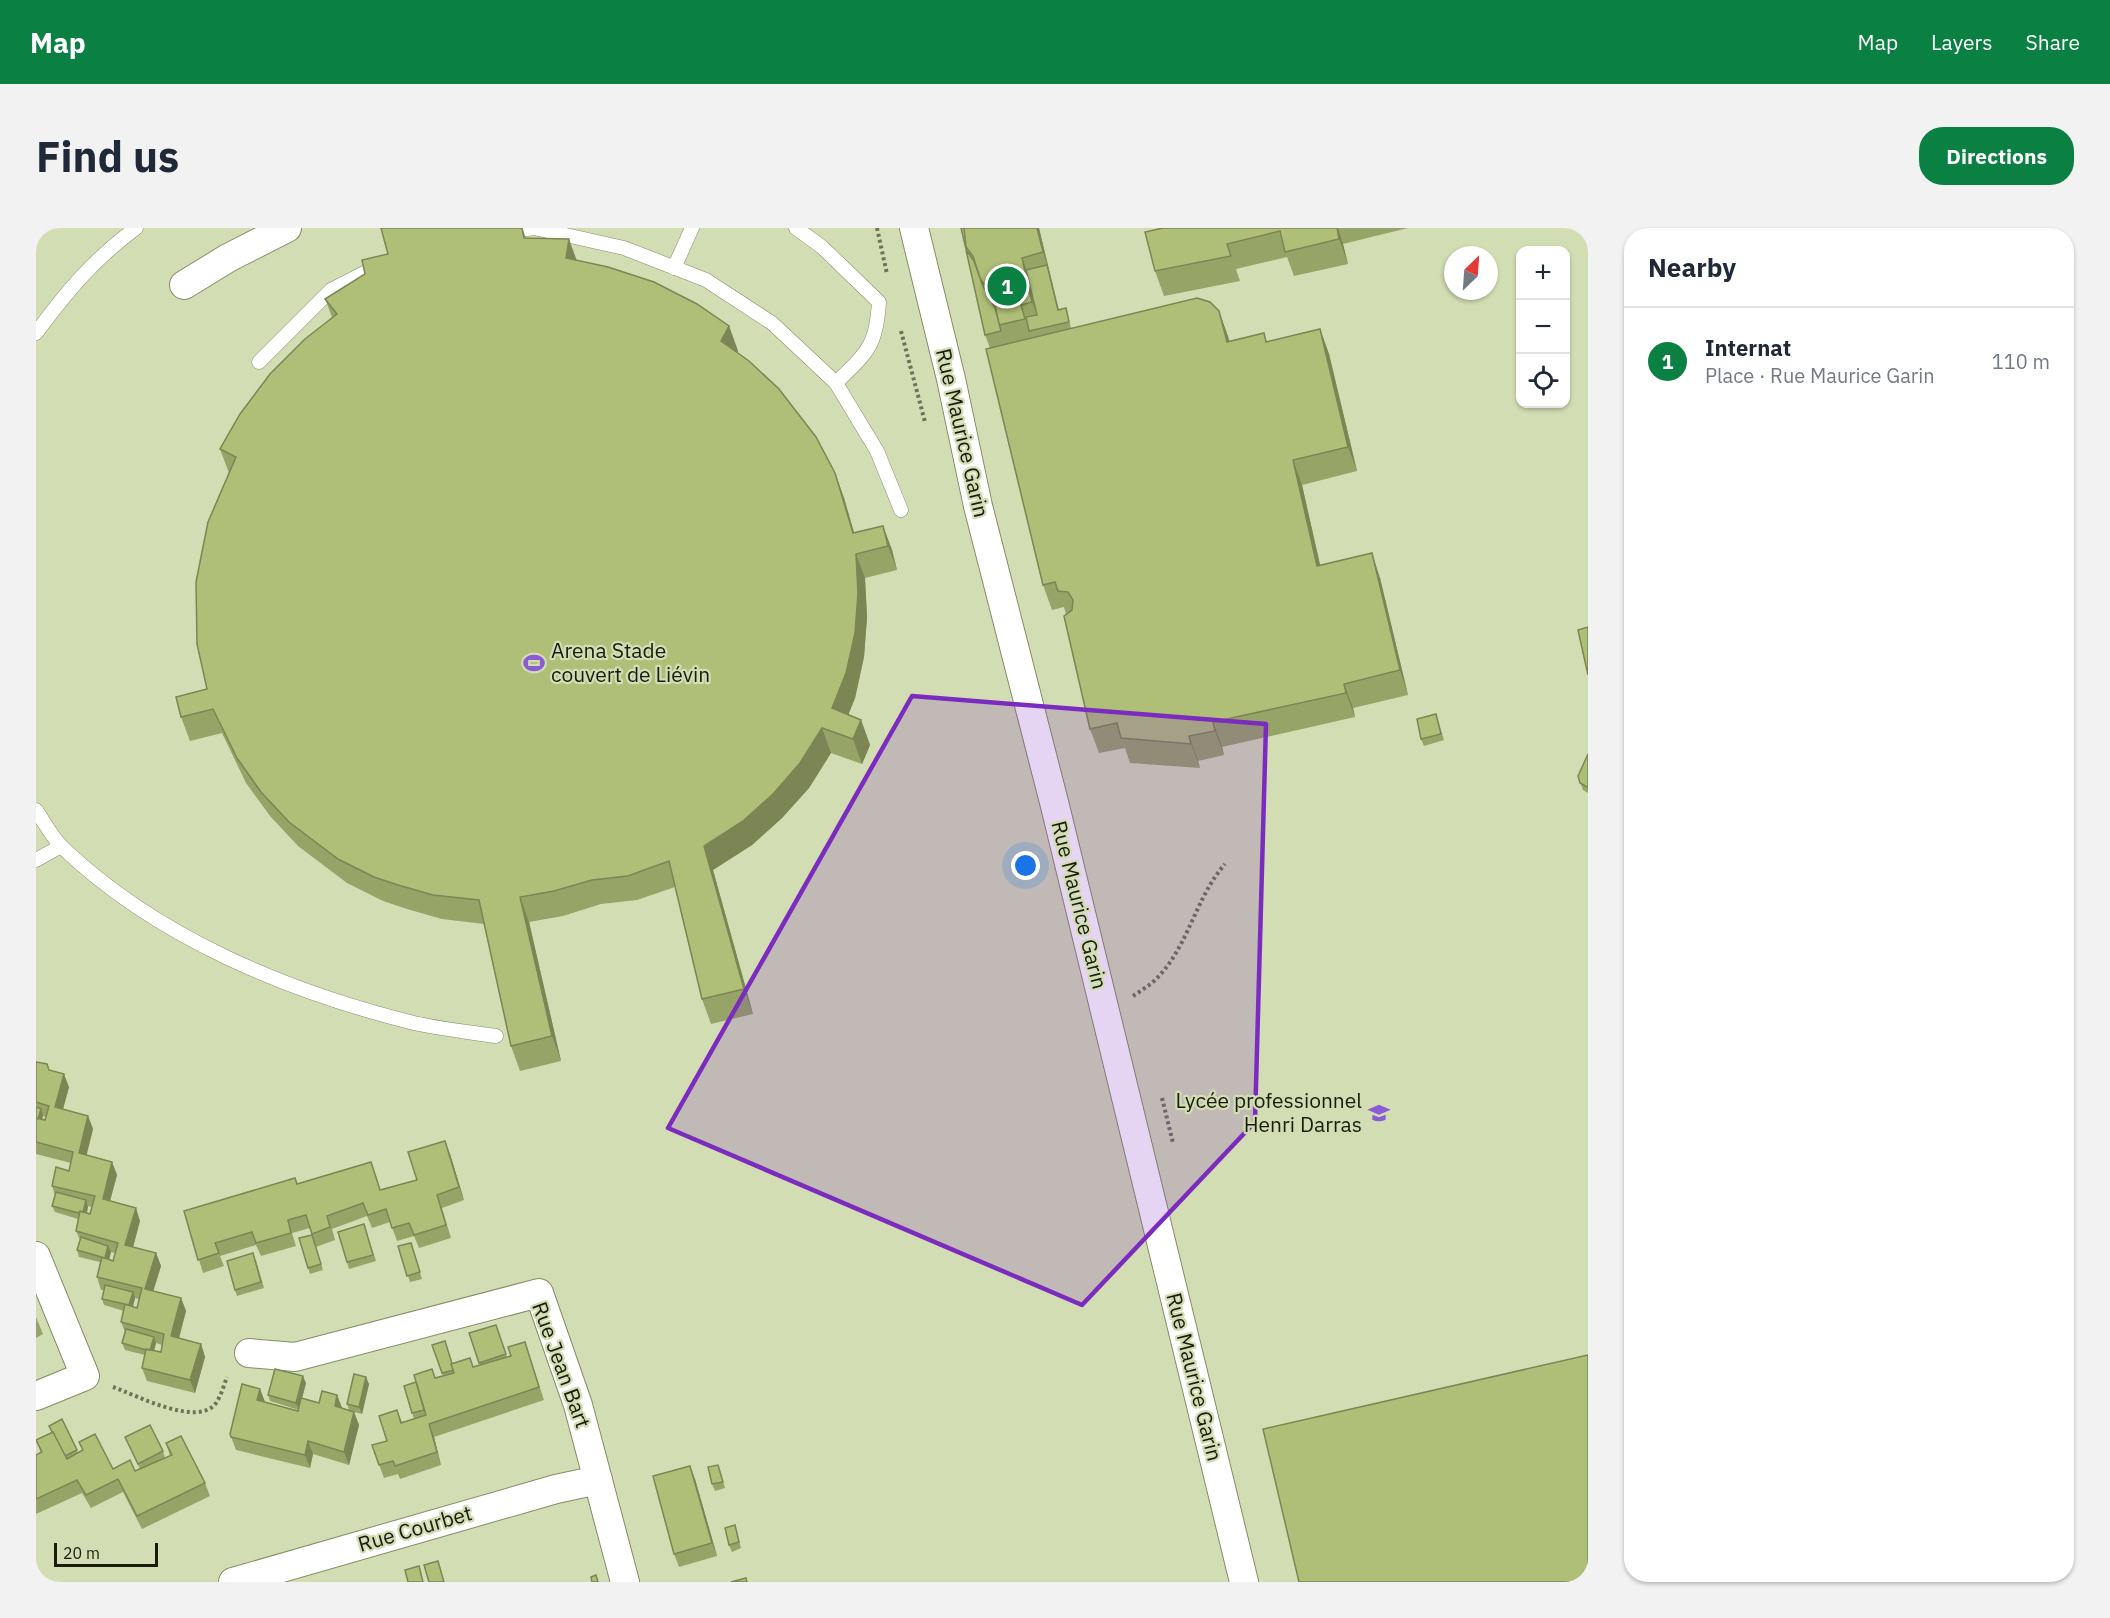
<!DOCTYPE html>
<meta charset="utf-8">
<style>
:root{--surface:#fff;--page:#f2f2f3;--text:#1f2937;--muted:#747a83;--line:#e0e1e3;--accent:#0b8043}
body{margin:0;font-family:"IBM Plex Sans",sans-serif;background:var(--page);color:var(--text)}
.controls{position:absolute;right:18px;top:18px;display:grid;overflow:hidden;border-radius:12px;box-shadow:0 2px 4px #0004}
.controls button{width:54px;height:54px;display:grid;place-items:center;padding:0;border:0;border-bottom:2px solid var(--line);background:var(--surface);color:var(--text);font:30px sans-serif}
.compass{position:absolute;left:1408px;top:18px;width:54px;height:54px;border-radius:50%;background:var(--surface);box-shadow:0 2px 4px #0004;rotate:25deg}
.scale{position:absolute;left:18px;bottom:15px;width:104px;box-sizing:border-box;padding-left:6px;border:3px solid #191c0d;border-top:0;font-size:16px;line-height:21px;white-space:nowrap;color:#191c0d;-webkit-text-stroke:4px #d3ddb3;paint-order:stroke}
.you{position:absolute;left:990px;top:638px;width:21px;height:21px;margin:-15px;border:4px solid #fff;border-radius:50%;background:#1a73e8;box-shadow:0 0 0 9px #1a73e833}
.badge{display:grid;place-items:center;width:39px;height:39px;border-radius:50%;background:var(--accent);color:#fff;font-size:20px;font-weight:700}
.pin{position:absolute;translate:-50% -50%;border:3px solid #fff;box-shadow:0 2px 6px #0006}
.list{margin:0;padding:0;list-style:none}
h2{display:flex;justify-content:space-between;align-items:center;height:78px;margin:0;padding:0 24px;font-size:26px}
h2 small{font-size:20px;font-weight:400;color:var(--muted)}
.list li{display:grid;grid-template-columns:39px 1fr auto;gap:18px;align-items:center;box-sizing:border-box;height:108px;padding:0 24px;border-top:2px solid var(--line)}
.list b{display:block;font-size:22px;white-space:nowrap}
.list p{margin:0;font-size:20px;white-space:nowrap;color:var(--muted)}
.list em{font-size:20px;font-style:normal;color:var(--muted)}
.icon{flex:none;width:33px;height:33px;fill:none;stroke:currentColor;stroke-width:2;stroke-linecap:round;stroke-linejoin:round}
.map{position:relative;flex:none;width:1552px;height:1354px;overflow:hidden;border-radius:24px}
header{display:flex;align-items:center;gap:36px;box-sizing:border-box;height:84px;padding:0 30px;background:var(--accent);color:#fff}
header strong{font-size:28px}
nav{display:flex;gap:33px;margin-inline-start:auto;font-size:21px}
.intro{display:flex;align-items:center;justify-content:space-between;box-sizing:border-box;height:144px;padding:0 36px}
h1{margin:0;font-size:42px}
.button{padding:15px 27px;border-radius:24px;background:var(--accent);color:#fff;font-size:21px;font-weight:700}
main{display:flex;gap:36px;padding:0 36px}
aside{flex:1;background:var(--surface);border-radius:24px;box-shadow:0 2px 4px #0004}
.map>svg:first-child{display:block}
.lines{fill:none;stroke-linecap:round;stroke-linejoin:round}
.lane-casing{stroke:#848d66;stroke-width:15}
.street-casing{stroke:#848d66;stroke-width:30}
.path{stroke:#6d7358;stroke-width:4;stroke-dasharray:3 3;stroke-linecap:butt}
.lane{stroke:#fff;stroke-width:14}
.street{stroke:#fff;stroke-width:28}
.wall{fill:#97a467;fill-rule:evenodd}
.shaded-wall{fill:#7b8654}
.building{fill:#b0bf78;stroke:#7b8654;stroke-width:1.5}
.marked{fill:#7b2cbf;fill-opacity:0.2;stroke:#7b2cbf;stroke-width:4.5;stroke-linejoin:round}
.labels{text-anchor:middle;stroke-width:4.5;stroke-linejoin:round;paint-order:stroke}
.street-label{font-size:21px;fill:#191c0d;stroke:#d3ddb3}
.poi-label{font-size:21px;fill:#191c0d;stroke:#d3ddb3;text-anchor:start}
</style>
<header>
<strong>Map</strong>
<nav><a>Map</a><a>Layers</a><a>Share</a></nav>
</header>
<div class="intro"><h1>Find us</h1><a class="button">Directions</a></div>
<main>
<div class="map">
<svg width="1552" height="1354" viewBox="0 0 1552 1354">
<rect width="100%" height="100%" fill="#d3ddb3"/>
<g class="lines">
<defs>
<g id="lane">
<path d="M760,0L786,19L843,74C840,120 831,124 800,155"/>
<path d="M469,4L498,0L588,20L670,52L736,95L800,155L841,223L865,282"/>
<path d="M638,40L656,0"/>
<path d="M0,105C32,62 57,32 100,0"/>
<path d="M223,134L295,62L344,37"/>
<path d="M0,582C8,594 16,609 26,619C121,710 253,764 378,795C405,801 433,804 460,808"/>
<path d="M0,632L25,618"/>
</g>
<g id="street">
<path d="M878,0L915,151L942,278L1019,578L1208,1354"/>
<path d="M148,57L192,30L251,0"/>
<path d="M0,1028L49,1148L0,1168"/>
<path d="M213,1125L259,1129L503,1065L542,1177L589,1354"/>
<path d="M197,1354L520,1261L562,1252"/>
</g>
</defs>
<use href="#lane" class="lane-casing"/>
<use href="#street" class="street-casing"/>
<g class="path">
<path d="M841,0L851,46"/>
<path d="M865,103L889,194"/>
<path d="M1097,768C1106,762 1116,756 1123,748C1153,716 1160,669 1189,636"/>
<path d="M1126,870L1137,915"/>
<path d="M77,1159C100,1167 162,1200 180,1175C185,1168 188,1157 191,1149"/>
</g>
<use href="#lane" class="lane"/>
<use href="#street" class="street"/>
</g>
<g class="wall">
<path d="M486,0L490,10L693,98L702,123L701,125L799,245L808,270L818,305L847,298L856,322L861,342L829,350L831,389L828,429L819,470L812,487L825,492L834,517L826,536L795,525L773,560L746,590L716,617L677,642L717,786L675,796L666,771L639,659L601,672L565,676L527,688L493,694L525,833L484,843L475,818L448,696L406,691L371,681L347,673L311,655L262,618L234,588L210,555L186,505L154,513L145,489L171,461L193,245L184,221L296,89L289,71L329,46L352,26Z"/>
<path d="M925,0H1003L1023,82L1030,80L1035,100L1183,83L1193,113L1228,105L1231,114L1284,101L1293,126L1321,243L1266,257L1284,337L1344,350L1372,467L1317,480L1319,489L1186,519L1188,527L1162,533L1164,540L1094,535L1089,520L1063,525L1054,501L1030,386L1028,379L1016,382L1007,357L954,120L949,107Z"/>
<path d="M1127,0H1372L1307,16L1312,36L1258,48L1251,29L1200,41L1204,53L1128,68L1119,43Z"/>
<path d="M1400,486L1408,512L1388,518L1385,511Z"/>
<path d="M1552,526V565L1547,562L1542,548Z"/>
<path d="M0,834L33,859L27,881L52,888L57,901L50,927L76,934L81,947L74,973L104,993L97,1019L120,1025L125,1038L117,1063L145,1070L150,1083L143,1110L165,1116L169,1129L159,1165L111,1153L106,1140L109,1127L89,1122L86,1115L89,1104L85,1094L88,1083L68,1077L66,1071L68,1062H65L61,1049L64,1034L43,1029L41,1022L44,1012L40,1003L42,991L19,984L16,978L19,967L16,958L33,943L35,935L0,926ZM7,888L10,889L9,892H6ZM52,978L56,979L54,986L51,985ZM75,1024L79,1025L77,1033L73,1031ZM99,1070L103,1071L101,1080L97,1079ZM120,1115L126,1117L125,1124L118,1123Z"/>
<path d="M414,926L428,972L406,980L415,1010L383,1020L378,1008L361,1013L354,994L336,1000L331,988L296,1001L299,1012L280,1019L287,1042L274,1046L272,1040L276,1007L274,1000L256,1005L260,1018L225,1028L220,1017L184,1028L188,1038L167,1045L148,983L261,956L340,947L344,962L381,952Z"/>
<path d="M328,996L340,1033L313,1041L302,1004Z"/>
<path d="M375,1015L386,1051L374,1054L362,1018Z"/>
<path d="M220,1032L228,1060L201,1068L199,1062Z"/>
<path d="M0,1089L7,1106L0,1110Z"/>
<path d="M460,1097L471,1129L475,1128L489,1114L508,1172L398,1209L405,1237L364,1251L362,1246L348,1250L336,1217L351,1213L361,1182L366,1194L378,1191L368,1158L380,1154L396,1141L399,1150L407,1148L396,1117L416,1136L438,1139L444,1137L433,1105Z"/>
<path d="M270,1155L266,1170L283,1175L301,1167L306,1180L313,1182L311,1176L333,1156L326,1186L318,1184L323,1197L313,1237L277,1226L274,1240L200,1222L194,1206L224,1161L229,1174L262,1183L263,1182L234,1173L232,1167Z"/>
<path d="M13,1198L41,1222L42,1225L47,1223L43,1214L77,1241L99,1243L104,1241L89,1209L127,1223L129,1230L134,1228L130,1215L169,1255L174,1268L106,1301L87,1264L55,1280L46,1265L0,1286V1227L5,1225L0,1212L16,1204Z"/>
<path d="M682,1237L689,1260L679,1263L676,1256Z"/>
<path d="M659,1251L681,1328L643,1339L638,1326Z"/>
<path d="M699,1297L705,1320L696,1324L693,1317Z"/>
</g>
<g class="shaded-wall">
<path d="M1001,0H1003L1024,89L1022,82L1011,37L1007,24Z"/>
<path d="M1301,0H1302L1307,16L1312,36L1303,11Z"/>
<path d="M533,11L542,36L530,30Z"/>
<path d="M986,30L993,49L1003,93L996,74Z"/>
<path d="M1183,83L1192,108L1200,138L1191,114Z"/>
<path d="M693,98L702,123L694,138L685,113Z"/>
<path d="M1284,101L1293,126L1321,243L1312,219Z"/>
<path d="M1257,232L1266,257L1290,363L1281,338Z"/>
<path d="M799,245L808,270L824,325L817,305Z"/>
<path d="M847,298L856,322L861,342L852,318Z"/>
<path d="M1336,325L1344,350L1372,467L1364,442Z"/>
<path d="M820,326L829,350L831,389L828,429L819,470L805,505L796,480Z"/>
<path d="M1308,456L1317,480L1319,489L1310,465Z"/>
<path d="M825,492L834,517L826,536L817,511Z"/>
<path d="M1177,494L1186,519L1188,527L1179,503Z"/>
<path d="M786,500L795,525L773,560L746,590L716,617L677,642L717,786L708,761L668,618Z"/>
<path d="M1153,508L1162,533L1164,540L1155,516Z"/>
<path d="M484,669L493,694L525,833L516,808Z"/>
<path d="M28,846L33,859L24,892L19,879Z"/>
<path d="M5,881L7,887L4,900L2,894Z"/>
<path d="M52,888L57,901L48,938L43,925Z"/>
<path d="M409,913L414,926L428,972L423,959Z"/>
<path d="M76,934L81,947L71,984L67,971Z"/>
<path d="M50,972L52,979L49,993L47,986Z"/>
<path d="M100,980L104,993L94,1030L89,1017Z"/>
<path d="M72,1018L75,1024L72,1036L69,1030Z"/>
<path d="M120,1025L125,1038L114,1074L109,1061Z"/>
<path d="M97,1064L99,1070L95,1085L93,1078Z"/>
<path d="M145,1070L150,1083L140,1121L135,1108Z"/>
<path d="M118,1109L120,1115L116,1129L114,1123Z"/>
<path d="M165,1116L169,1129L159,1165L154,1152Z"/>
<path d="M267,1148L270,1155L263,1182L260,1175Z"/>
<path d="M330,1149L333,1156L326,1186L323,1179Z"/>
<path d="M224,1161L229,1174L221,1172Z"/>
<path d="M301,1167L306,1180L299,1178Z"/>
<path d="M318,1184L323,1197L313,1237L308,1224Z"/>
<path d="M393,1196L398,1209L405,1237L401,1224Z"/>
<path d="M272,1213L277,1226L274,1240L269,1227Z"/>
<path d="M654,1238L659,1251L681,1328L676,1315Z"/>
</g>
<g class="building">
<path d="M345,0H486L488,10L533,11L530,30L572,39L618,54L661,76L693,98L685,113L713,133L743,161L780,209L799,245L817,305L847,298L852,318L820,326L822,365L819,405L810,445L796,480L825,492L817,511L786,500L764,535L737,566L707,593L668,618L708,761L666,771L633,633L592,648L556,652L518,663L484,669L516,808L475,818L443,672L397,667L362,657L338,649L302,631L253,594L225,564L201,530L177,481L145,489L140,469L171,461L161,416L160,354L172,294L200,229L184,221L204,186L234,146L269,111L301,86L289,71L329,46L326,32L352,26Z"/>
<path d="M925,0H927L929,2L931,21H930Z"/>
<path d="M928,0H1001L1007,24L986,30L996,74L985,77L989,91L963,97L958,72L944,50L937,28L930,19Z"/>
<path d="M1127,0H1301L1303,11L1249,24L1244,3L1191,16L1195,28L1119,43L1109,4Z"/>
<path d="M930,22L938,33L946,56L959,80L965,103L949,107Z"/>
<path d="M1011,37L1022,82L1030,80L1033,94L993,103L990,89L1001,87L990,42Z"/>
<path d="M1161,70L1174,74L1183,83L1191,114L1228,105L1230,114L1284,101L1312,219L1257,232L1281,338L1336,325L1364,442L1308,456L1310,465L1177,494L1179,503L1153,508L1155,516L1085,510L1081,495L1054,501L1028,388L1036,382L1037,372L1032,364L1022,363L1019,354L1007,357L950,121Z"/>
<path d="M1552,399V447L1542,402Z"/>
<path d="M1400,486L1405,506L1385,511L1381,491Z"/>
<path d="M1552,526V559H1551L1544,555L1542,548Z"/>
<path d="M0,834L11,836L13,842L28,846L19,879L52,888L43,925L76,934L67,971L100,980L89,1017L120,1025L109,1061L145,1070L135,1108L165,1116L154,1152L106,1140L110,1121L125,1124L128,1106L85,1094L89,1076L101,1080L106,1060L61,1049L66,1029L77,1033L82,1015L40,1003L44,983L54,986L59,968L16,958L20,939L33,943L37,924L0,914V890L9,892L13,878L0,874Z"/>
<path d="M0,879L5,881L2,891L0,890Z"/>
<path d="M409,913L423,959L401,967L410,997L378,1007L373,995L356,1000L350,981L332,987L327,975L291,988L294,999L276,1006L270,987L252,992L255,1005L220,1015L216,1004L179,1015L183,1025L162,1032L148,983L259,950L261,956L335,934L344,962L381,952L372,924Z"/>
<path d="M20,964L50,972L47,984L44,983L43,985L16,978Z"/>
<path d="M328,996L337,1027L311,1034L302,1004Z"/>
<path d="M276,1007L285,1036L272,1040L263,1010Z"/>
<path d="M45,1009L72,1018L69,1030L41,1022Z"/>
<path d="M375,1015L384,1044L371,1048L362,1018Z"/>
<path d="M217,1025L225,1054L199,1062L191,1033Z"/>
<path d="M69,1057L97,1064L93,1077L66,1071Z"/>
<path d="M460,1097L470,1126L443,1135L433,1105Z"/>
<path d="M90,1101L118,1109L114,1122L110,1121V1122L86,1115Z"/>
<path d="M409,1113L418,1142L406,1145L396,1117Z"/>
<path d="M489,1114L503,1159L393,1196L401,1224L359,1238L357,1233L343,1237L336,1217L351,1213L343,1188L361,1182L365,1195L390,1187L378,1147L396,1141L399,1150L418,1145L415,1136L434,1130L437,1139L475,1128L472,1119Z"/>
<path d="M1552,1127V1354H1263L1227,1201Z"/>
<path d="M239,1141L267,1148L260,1175L232,1167Z"/>
<path d="M318,1146L330,1149L323,1179L311,1176Z"/>
<path d="M380,1154L388,1182L376,1185L368,1158Z"/>
<path d="M206,1156L224,1161L221,1172L262,1183L265,1170L283,1175L286,1163L301,1167L299,1178L318,1184L308,1224L272,1213L269,1227L195,1209L194,1206Z"/>
<path d="M26,1191L41,1222L29,1228L13,1198Z"/>
<path d="M114,1197L127,1223L102,1236L89,1209Z"/>
<path d="M17,1204L31,1231L47,1222L43,1214L59,1206L77,1241L94,1232L99,1243L136,1227L130,1215L145,1208L169,1255L101,1288L82,1251L50,1267L41,1252L0,1271V1227L6,1224L0,1212Z"/>
<path d="M682,1237L687,1254L676,1256L672,1239Z"/>
<path d="M654,1238L676,1315L638,1326L617,1248Z"/>
<path d="M699,1297L703,1314L693,1317L689,1300Z"/>
<path d="M402,1333L408,1354H393L388,1337Z"/>
<path d="M383,1338L387,1354H372L369,1342Z"/>
<path d="M560,1347L562,1354H556L555,1349Z"/>
<path d="M710,1350L711,1354H695Z"/>
</g>
<path class="marked" d="M876,468L1230,496L1219,894L1046,1077L632,900Z"/>
<defs>
<symbol id="stadium-bare" viewBox="-9 -9 18 18"><path d="M0-5a6.5 5 0 1 0 0 10a6.5 5 0 1 0 0-10ZM-3.5-1.8h7v3.6h-7Z" fill="#895bd4" stroke="#d3ddb3" stroke-width="2.5" paint-order="stroke"/></symbol>
<symbol id="school-bare" viewBox="-9 -9 18 18"><path d="M0-5L7-2L0 1L-7-2ZM-4 1L0 2.5L4 1V4Q0 6-4 4Z" fill="#895bd4" stroke="#d3ddb3" stroke-width="2.5" paint-order="stroke"/></symbol>
</defs>
<g fill-rule="evenodd">
<use href="#stadium-bare" x="483" y="420" width="30" height="30"/>
<use href="#school-bare" x="1328" y="870" width="30" height="30"/>
</g>
<g class="labels">
<g class="street-label">
<text transform="translate(926 205) rotate(77)" y="7">Rue Maurice Garin</text>
<text transform="translate(1043 677) rotate(76)" y="7">Rue Maurice Garin</text>
<text transform="translate(525 1137) rotate(70)" y="7">Rue Jean Bart</text>
<text transform="translate(1158 1149) rotate(76)" y="7">Rue Maurice Garin</text>
<text transform="translate(379 1301) rotate(-16)" y="7">Rue Courbet</text>
</g>
<g class="poi-label">
<text x="515" y="430">Arena Stade<tspan x="515" dy="24">couvert de Liévin</tspan></text>
<text x="1326" y="880" text-anchor="end">Lycée professionnel<tspan x="1326" dy="24">Henri Darras</tspan></text>
</g>
</g>
</svg>
<div class="controls">
<button>+</button>
<button>−</button>
<button><svg class="icon" aria-label="locate" viewBox="0 0 24 24"><circle cx="12" cy="12" r="6"/><path d="M12 2v4M12 18v4M2 12h4M18 12h4"/></svg></button>
</div>
<svg class="compass" viewBox="-18 -18 36 36"><path d="M0-13l5 13h-10z" fill="#e53935"/><path d="M0 13l5-13h-10z" fill="#747a83"/></svg>
<div class="scale">20 m</div>
<div class="you"></div>
<div class="pin badge" style="left:971px;top:58px">1</div>
</div>
<aside>
<h2>Nearby<small></small></h2>
<ul class="list">
<li><span class="badge">1</span><div><b>Internat</b><p>Place · Rue Maurice Garin</p></div><em>110 m</em></li>
</ul>
</aside>
</main>
